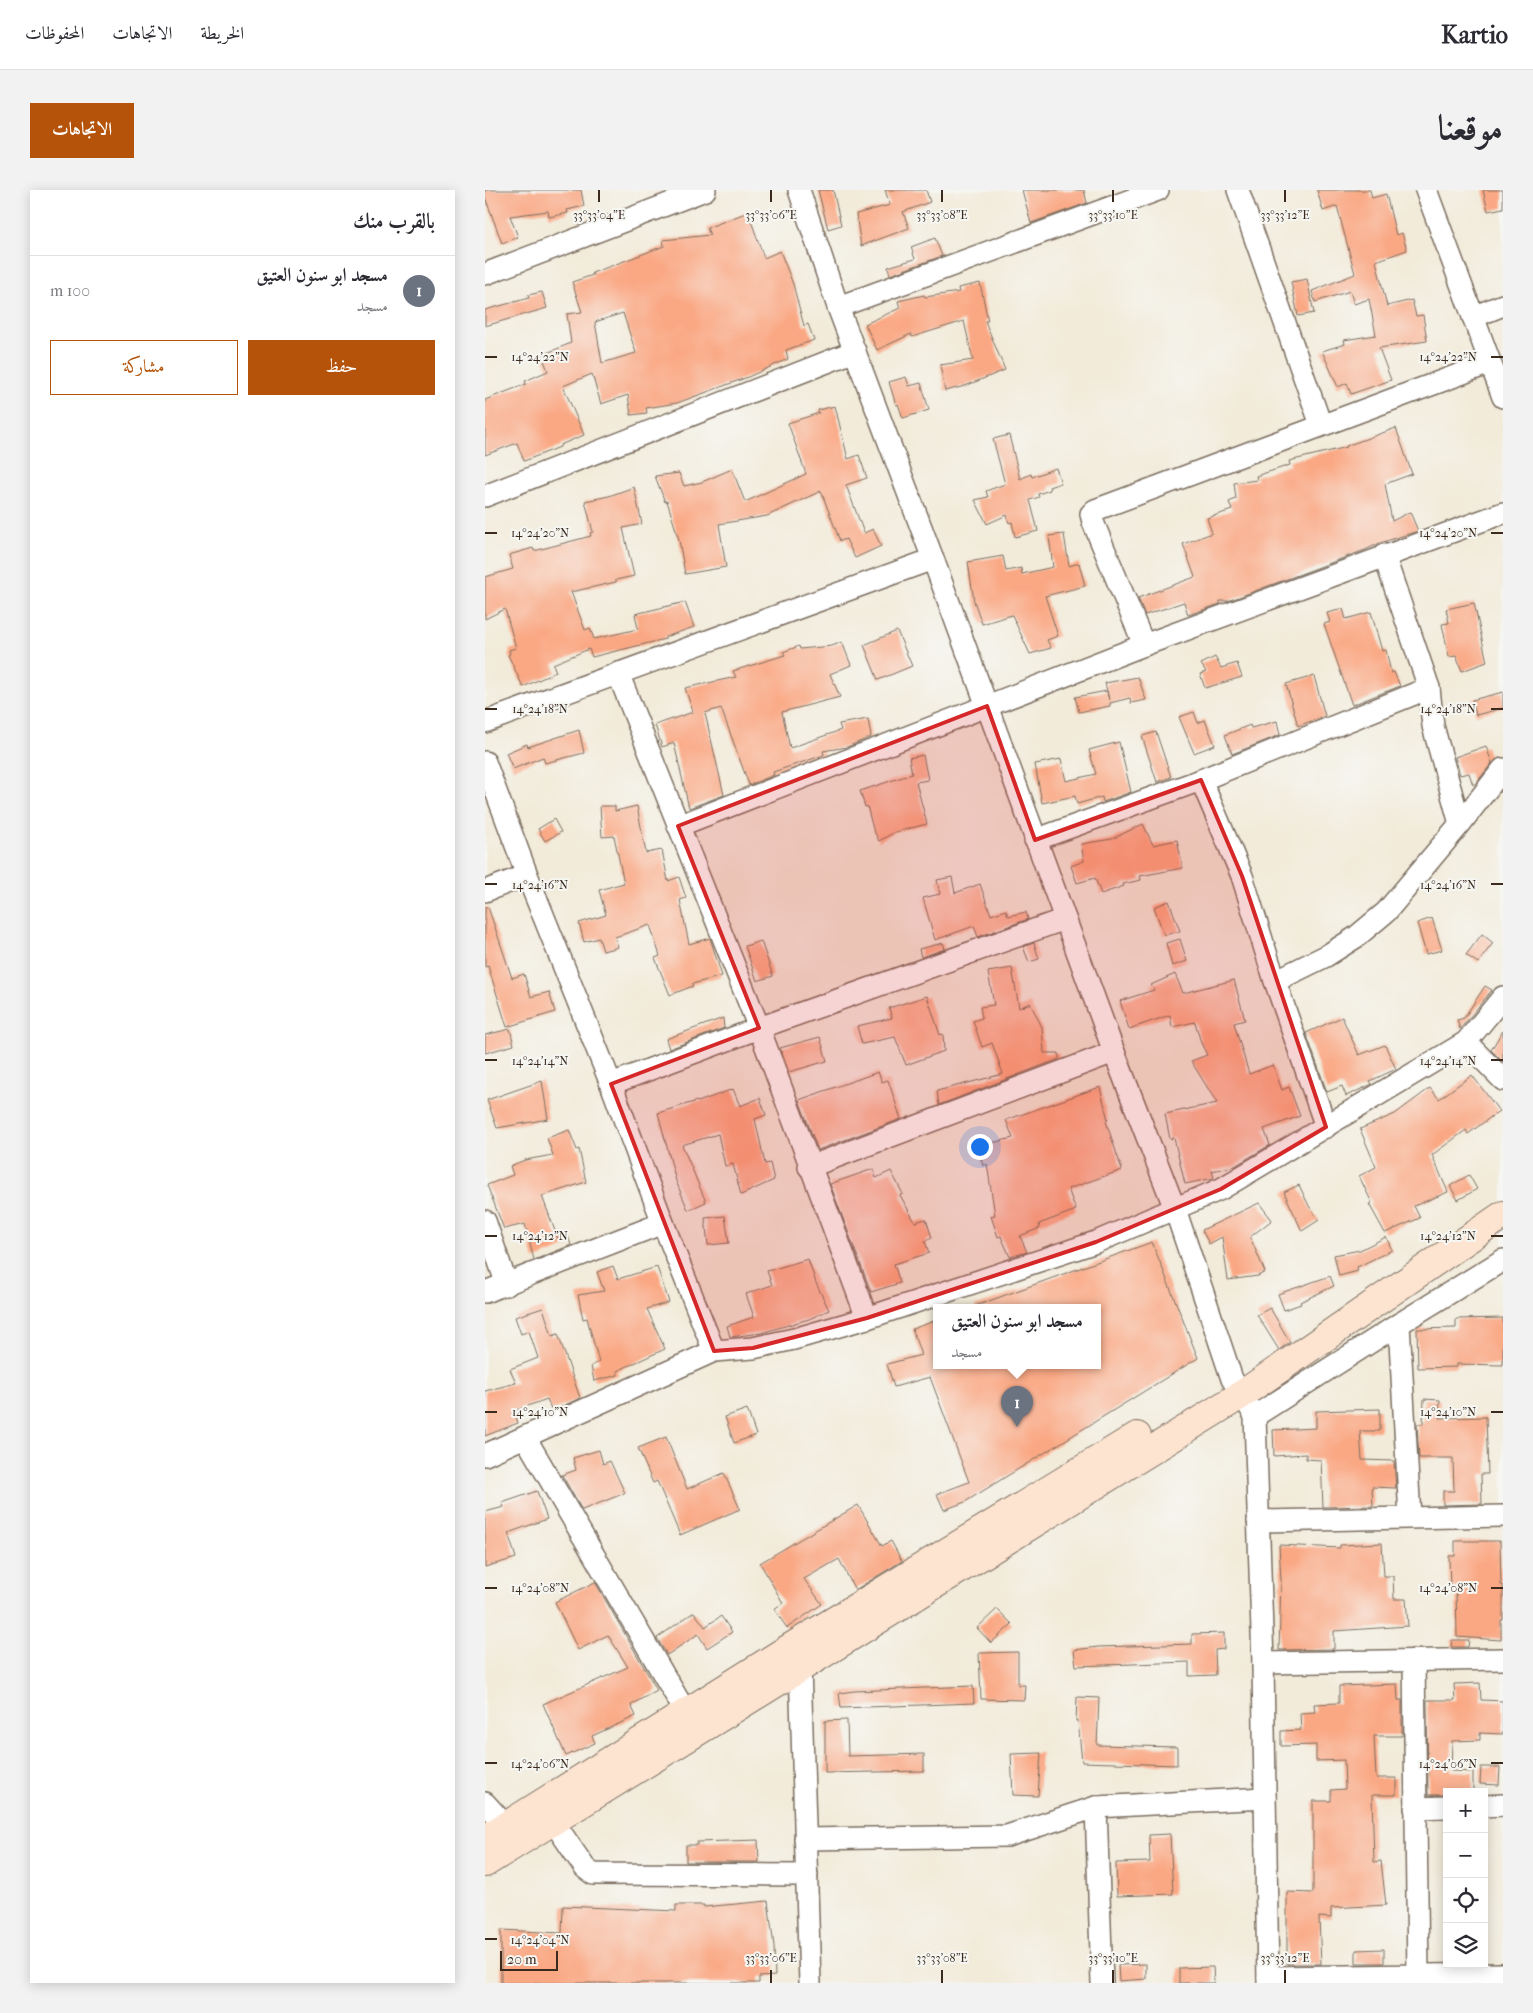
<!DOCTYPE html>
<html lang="ar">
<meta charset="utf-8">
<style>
:root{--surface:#fff;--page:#f2f2f3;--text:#2b2b33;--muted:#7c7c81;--line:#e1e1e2;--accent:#b45309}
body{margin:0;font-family:"IM FELL French Canon",Amiri,serif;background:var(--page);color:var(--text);direction:rtl}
.controls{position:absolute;right:15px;bottom:15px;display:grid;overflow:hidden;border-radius:0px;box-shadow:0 2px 12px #0003}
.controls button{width:45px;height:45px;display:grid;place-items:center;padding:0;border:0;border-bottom:1px solid var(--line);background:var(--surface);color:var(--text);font:25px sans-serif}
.scale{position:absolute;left:15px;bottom:12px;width:58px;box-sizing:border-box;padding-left:5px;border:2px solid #3b2a1e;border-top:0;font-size:14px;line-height:18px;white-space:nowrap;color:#3b2a1e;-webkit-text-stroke:4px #f6f6f2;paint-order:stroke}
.you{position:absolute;left:494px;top:956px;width:18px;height:18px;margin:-12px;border:4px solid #fff;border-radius:50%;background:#1a73e8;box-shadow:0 0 0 8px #1a73e833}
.badge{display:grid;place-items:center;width:32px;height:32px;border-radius:50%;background:var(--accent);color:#fff;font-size:16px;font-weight:700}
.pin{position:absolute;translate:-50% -41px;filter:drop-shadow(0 1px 2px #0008)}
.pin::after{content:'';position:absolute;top:26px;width:18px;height:15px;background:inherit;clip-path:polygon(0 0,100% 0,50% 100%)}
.popup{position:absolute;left:448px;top:1114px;width:168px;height:65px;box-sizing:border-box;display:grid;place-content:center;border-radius:0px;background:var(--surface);filter:drop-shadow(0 1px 4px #0005);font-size:16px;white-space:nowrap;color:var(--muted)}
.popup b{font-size:19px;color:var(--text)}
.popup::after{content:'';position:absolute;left:50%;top:100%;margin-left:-10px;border:10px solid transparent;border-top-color:var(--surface)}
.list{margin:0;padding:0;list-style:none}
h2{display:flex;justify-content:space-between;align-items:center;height:65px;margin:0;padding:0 20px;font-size:21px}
h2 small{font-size:16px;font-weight:400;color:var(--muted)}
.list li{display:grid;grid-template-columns:32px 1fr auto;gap:15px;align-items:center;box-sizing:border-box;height:70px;padding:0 20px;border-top:1px solid var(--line)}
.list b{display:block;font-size:19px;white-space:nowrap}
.list p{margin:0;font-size:16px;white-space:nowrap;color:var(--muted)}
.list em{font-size:16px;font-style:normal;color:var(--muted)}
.actions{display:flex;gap:10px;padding:15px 20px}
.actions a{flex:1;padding:11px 0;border:1px solid var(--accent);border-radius:0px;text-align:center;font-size:18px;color:var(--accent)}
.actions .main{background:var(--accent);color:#fff}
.icon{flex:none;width:28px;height:28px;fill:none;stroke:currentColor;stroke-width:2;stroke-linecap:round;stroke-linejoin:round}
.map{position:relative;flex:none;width:1018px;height:1793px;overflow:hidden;direction:ltr;border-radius:0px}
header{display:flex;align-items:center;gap:30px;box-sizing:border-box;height:70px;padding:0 25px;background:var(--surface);border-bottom:1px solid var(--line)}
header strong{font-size:24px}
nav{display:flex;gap:28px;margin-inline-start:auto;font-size:18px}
.intro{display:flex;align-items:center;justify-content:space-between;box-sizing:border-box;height:120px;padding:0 30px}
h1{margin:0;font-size:35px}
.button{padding:12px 22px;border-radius:0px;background:var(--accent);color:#fff;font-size:18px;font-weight:700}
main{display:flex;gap:30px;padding:0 30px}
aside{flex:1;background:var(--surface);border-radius:0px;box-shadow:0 2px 12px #0003}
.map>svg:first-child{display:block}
.building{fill:#faa884;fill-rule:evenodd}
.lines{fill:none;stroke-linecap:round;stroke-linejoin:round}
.street-casing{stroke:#7b6e60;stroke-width:24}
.secondary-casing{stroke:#7b6e60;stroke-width:30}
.street{stroke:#fff;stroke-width:21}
.secondary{stroke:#fde4d1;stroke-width:28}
.marked{fill:#d62828;fill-opacity:0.2;stroke:#d62828;stroke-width:4;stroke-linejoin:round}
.ticks{fill:none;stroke:#3b2a1e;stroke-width:2}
.ticks-label{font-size:12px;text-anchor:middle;fill:#3b2a1e;stroke:#f6f6f2;stroke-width:4;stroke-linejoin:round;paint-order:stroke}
</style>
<header>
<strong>Kartio</strong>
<nav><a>الخريطة</a><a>الاتجاهات</a><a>المحفوظات</a></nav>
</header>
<div class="intro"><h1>موقعنا</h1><a class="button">الاتجاهات</a></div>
<main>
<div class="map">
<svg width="1018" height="1793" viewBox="0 0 1018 1793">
<rect width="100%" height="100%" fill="#f6f6f2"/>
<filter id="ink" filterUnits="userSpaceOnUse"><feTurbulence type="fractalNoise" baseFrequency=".02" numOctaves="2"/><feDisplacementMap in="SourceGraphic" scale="10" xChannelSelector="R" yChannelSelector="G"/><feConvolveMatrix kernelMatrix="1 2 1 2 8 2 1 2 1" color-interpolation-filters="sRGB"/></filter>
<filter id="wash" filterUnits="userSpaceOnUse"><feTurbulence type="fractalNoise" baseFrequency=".0096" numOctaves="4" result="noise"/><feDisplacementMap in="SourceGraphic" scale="20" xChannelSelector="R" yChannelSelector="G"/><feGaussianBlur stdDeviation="1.12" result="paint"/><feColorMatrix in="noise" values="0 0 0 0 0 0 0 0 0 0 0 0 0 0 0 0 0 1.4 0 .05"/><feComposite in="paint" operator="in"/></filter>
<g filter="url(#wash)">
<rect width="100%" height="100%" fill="#f2ebda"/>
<g id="blocks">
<g class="building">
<path d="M0,0H96L99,16L82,20L83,23L64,27L63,21L25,26L33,47L17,53L0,7Z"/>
<path d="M333,0H348L356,35L343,39Z"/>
<path d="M400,0H441L445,12L418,22L424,38L376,56L371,24L405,15Z"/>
<path d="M537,0H599L602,13L546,33Z"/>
<path d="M832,0H885L887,8L901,4L911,45L917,43L922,60L891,71L902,116L927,110L931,126L938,125L942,151L894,158L906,190L866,204L862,193L853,197L837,161L860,154L859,150L891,145L884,109L869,114L865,101L830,112L827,101L870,84L852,16L838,21Z"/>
<path d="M998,0H1018V18L1003,21Z"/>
<path d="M263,22L279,68L295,61L308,94L319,136L323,134L329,150L301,160L303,169L263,187L192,213L161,218L162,223L146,225L143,205L116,214L107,184L78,196L99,245L75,255V257L39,271L32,253L0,265V210L41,194L40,191L63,181L57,165L86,153L82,124L97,122L87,92L108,85L107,83L179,56L178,50L225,45L222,38ZM138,123L151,163L117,173L110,132Z"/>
<path d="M450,48L457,66L405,85L403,77L430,69L426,57Z"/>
<path d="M822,89L829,123L813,126L806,92Z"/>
<path d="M495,93L503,131H500L520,180L480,196L460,201L455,175L488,170L479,131L427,147L426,144L392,160L380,134L415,118L413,111L439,105L440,107L474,102L473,98Z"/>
<path d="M57,102L62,118L0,136V120L44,108L43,105Z"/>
<path d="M421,187L424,196L436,193L444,220L418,228L413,214L411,215L404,192Z"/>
<path d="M350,216L363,269L374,265L382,288L361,295L379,343L388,339L396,356L370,368L361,349L355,351L336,301L282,326L234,334L241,377L200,384L194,350L182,311L180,312L170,286L194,283L199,296L217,292L247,279L260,312L321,284L303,233L334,223L333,220Z"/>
<path d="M911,238L927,284L900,294L907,331L925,322L933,341L895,353L880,360L743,411H735V414L703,425L699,412L660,425L653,408L710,387L698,354L727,343L722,328L747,320L744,312L751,309L749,293L772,290L771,286L805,275L804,271L862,257L861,256Z"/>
<path d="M524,245L535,289L546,284L547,287L571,278L576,293L564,297L565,300L553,304L554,307L545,310L553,341L530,347L527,332L524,333L522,325L502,334L490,310L503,307L501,301L520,294L508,249Z"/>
<path d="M149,297L157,334L138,338L149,386L131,390V392L86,402L100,440L105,438L109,449L153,439L150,424L200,412L209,437L180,447V449L107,467L104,459L68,474L71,482L38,497L23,465L25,464L24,460L31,458L20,419L0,429V387L28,379L24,365L48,358L49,361L106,346L105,343L108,342L100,311L124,306Z"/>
<path d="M579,344L584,376L594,373L600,396L560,406L573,446L562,450L566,458L545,464L527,425L497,434L489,411L483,372L518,366L521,381L536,378L537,384L568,377L564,346Z"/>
<path d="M989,413L1002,472L977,481L971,466L964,467L957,434L964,433L961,419Z"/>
<path d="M858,419L861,429L886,422L897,461L901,460L906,483L909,482L915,496L867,515L839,434L845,432L842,423Z"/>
<path d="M412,441L427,476L393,490L379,455Z"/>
<path d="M357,452L366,475L345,484L355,507L297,522L305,558L356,540L354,534L383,529L386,547L362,557L338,561L339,565L288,582L289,585L264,595L236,518L220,523L239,605L204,618L189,553L177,557L170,535L208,522L200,498L251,487L248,481L300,465L298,462L314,456L315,459L347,456Z"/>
<path d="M730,467L736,478L752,473L757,487L720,498L715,484L721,482L716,474Z"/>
<path d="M829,486L840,526L813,536L801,494Z"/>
<path d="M653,487L661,510L646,513L645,508L625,513V516L594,522L590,507L622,501L624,510L620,493Z"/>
<path d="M1018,502V518L991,525L987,510Z"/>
<path d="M709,522L713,533L720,530L730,555L709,563L694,527Z"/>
<path d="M792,531L795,545L747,564L740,545L765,535L766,538Z"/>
<path d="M94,540L99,563L60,573L58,567L28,579L21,563L42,554L43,557Z"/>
<path d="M671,542L686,587L672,592L657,546Z"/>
<path d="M634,552L646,602L618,612L617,607L592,614L590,606L557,613L550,574L576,569L581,591L611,584L604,560Z"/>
<path d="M1001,556L1007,573L991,593L988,595L984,583L975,585L970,567Z"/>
<path d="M438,565L443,590L431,592L442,634L410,642L394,651L388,639L382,616L380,617L375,601L427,584L424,568Z"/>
<path d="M115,616H130V621L152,616L161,663L177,660L183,691L194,687L201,708L195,710L204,754L225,748L237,786L207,794L208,796L185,805L170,768L175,766L165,735L130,747L133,757L118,761L114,748L99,752L94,733L121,725L114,700L139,693L129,646L117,647Z"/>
<path d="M69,629L76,642L60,651L53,639Z"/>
<path d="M658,634L668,655L692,650L698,678L655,686L656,690L638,694L639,696L616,704L610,688L592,693L586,676L599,671L596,654L627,649Z"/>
<path d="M467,687L470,703L495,694L506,725L521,720L523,726L541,722L543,729L493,747L489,736L450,750L438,708L455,704L452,690Z"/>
<path d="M684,711L695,741L679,745L669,717Z"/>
<path d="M0,717H3L27,788L39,784L46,807L64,802L70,822L22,837L3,776L0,777Z"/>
<path d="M947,728L957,760L941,764L932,733Z"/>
<path d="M997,744L1008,753L993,773L981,765Z"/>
<path d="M695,749L702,771L687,776L681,753Z"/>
<path d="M276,751L288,786L272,791L260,756Z"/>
<path d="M458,753L460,759L436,767L434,759Z"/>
<path d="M549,753L554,769L544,772L538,757Z"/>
<path d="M527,778L534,818L545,813L557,837L559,863H574V869L454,915L452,901L518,884L507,853L497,857L488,831L497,828L495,817L509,815L503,782Z"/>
<path d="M690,784L698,803L749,790L760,830L749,833L764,884L788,875L797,900L804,897L815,926L779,939L785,955L750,976L727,981L729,988L700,994L689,948L685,949L680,924L732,913L706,871L722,865L716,853L710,832L687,837L685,825L644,839L635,811L669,800L666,795Z"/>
<path d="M1000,796L1007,800L975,839L972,830L979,828Z"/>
<path d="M442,806L455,845L458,844L459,861L421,875L410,847L377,854L372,836L407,828L404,818Z"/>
<path d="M857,827L874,865L900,855L911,879L885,891L887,894L883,896L861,906L857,896L842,902L821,843Z"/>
<path d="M238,828L239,838L184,859L181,849Z"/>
<path d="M25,839L29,855L0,863V845Z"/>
<path d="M1018,840V872L1006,860Z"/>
<path d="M335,847L342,871L304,882L295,858Z"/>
<path d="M393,882L397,892L403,890L416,929L333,960L314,910Z"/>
<path d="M987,885L1014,921L983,944L981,940L947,965L963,1002L929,1016L935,1028L900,1043L884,1014L887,1013L874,986L891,977L875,939L910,924L945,898L954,909Z"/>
<path d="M57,891L63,929L12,938L2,910Z"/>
<path d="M615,897L623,930L621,931L637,980L583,999L591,1020L554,1034L555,1038L535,1046L542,1062L525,1067L516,1046L513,1047L506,1026L510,1025L502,974L498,976L493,956L528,948L521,930Z"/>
<path d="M248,899L255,916L275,908L281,925L270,929L280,974L285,973L289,990L256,1005L248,974L240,976L233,944L197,955L221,1012L203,1020L191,991L173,923L212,911L213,912Z"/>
<path d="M84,940L92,960L94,959L101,992L57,1006L73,1049L83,1046L86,1055L49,1070L40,1034L19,1039L2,995L28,985L25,976L40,970L68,965L62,948Z"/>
<path d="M388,979L391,988L406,981L418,1004L415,1005L430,1032L441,1029L447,1048L440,1051L444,1063L409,1074L415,1093L386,1102L345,994Z"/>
<path d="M984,985L992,999L973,1010L965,996Z"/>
<path d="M814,995L824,1016L834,1030L817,1041L799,1002Z"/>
<path d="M774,1013L787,1030L765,1047L780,1082L773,1086L743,1090L737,1047L724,1054L717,1040Z"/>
<path d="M240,1026L244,1053L223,1055L220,1028Z"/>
<path d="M901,1047L907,1060L872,1077L873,1081L854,1086L849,1065L875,1060Z"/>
<path d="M667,1052L713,1168L480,1312L459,1320L452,1304L484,1292L445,1187L409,1197L402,1174L436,1165L427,1139L452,1130V1176H612V1118H490V1116Z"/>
<path d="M323,1069L331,1093L344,1120L324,1129L276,1143L245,1147L242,1136L269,1127L261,1104L287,1095L282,1081Z"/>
<path d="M128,1076L133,1089L172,1077L184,1112L162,1119L180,1159L132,1181L133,1185L109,1191L106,1176L114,1172L102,1128L98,1129L93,1105L119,1101L112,1082Z"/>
<path d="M845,1086L849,1096L815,1112L816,1114L799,1120L793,1104Z"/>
<path d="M58,1118L67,1146L73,1144L95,1208L67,1221L62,1209L29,1221L33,1233L0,1246V1201L31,1193L25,1179L53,1168L44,1141L36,1144L30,1127Z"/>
<path d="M785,1118L805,1152L794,1160L772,1125Z"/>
<path d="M1018,1128V1175L972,1174V1177L933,1178L932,1139L971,1138V1129Z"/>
<path d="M939,1209L955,1210L954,1228L1001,1227L1003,1284H996L997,1314L958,1315V1301H969L968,1268H934L932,1234H938Z"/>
<path d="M262,1219L271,1245L249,1253L240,1227Z"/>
<path d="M895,1219V1241H875L877,1270L909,1271L911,1298L887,1297L888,1316L838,1317L836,1270L821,1269V1264L789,1266L788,1240L831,1238V1221Z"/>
<path d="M181,1247L202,1299L239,1283L255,1319L195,1345L172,1291L168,1293L153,1258Z"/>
<path d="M114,1260L118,1274L125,1271L140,1303L97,1320L77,1285L91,1280L88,1268Z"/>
<path d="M52,1301L62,1329L23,1343L31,1368L0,1377V1322L19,1317L17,1313Z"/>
<path d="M373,1315L397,1356L406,1351L417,1371L370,1400L354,1369L319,1389L337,1414L302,1438L289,1419L298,1413L275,1373Z"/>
<path d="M970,1351H1015L1016,1395H1018V1430H1016V1450L972,1447L971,1397H965L964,1366H970Z"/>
<path d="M897,1353L899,1386H908L909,1409H921L923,1436L849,1441V1459L794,1460L796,1390L794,1355L855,1358V1355Z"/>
<path d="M110,1392L172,1500L146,1515L151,1526L107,1546L110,1553L81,1566L58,1514L143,1477L123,1445L93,1460L70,1412Z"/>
<path d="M512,1419L527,1434L506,1453L492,1438Z"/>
<path d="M209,1422L220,1437L236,1426L247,1442L222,1458L213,1444L182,1465L172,1448Z"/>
<path d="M739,1443V1459L730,1460L731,1485L704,1486V1472L591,1476L589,1460L613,1457L707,1454V1444Z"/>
<path d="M967,1450H984L983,1457H966Z"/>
<path d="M533,1462V1495H540L539,1510L496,1509L494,1463Z"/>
<path d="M995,1493L996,1510L1018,1511V1544L995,1543V1550L967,1551L966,1581L988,1582V1602H962V1605H943L942,1510H970L969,1494Z"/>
<path d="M912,1494L913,1510H917V1546H889L891,1588H911V1605H887L889,1672L896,1671L901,1715L846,1718V1728L834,1727L836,1774H802V1702L828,1703V1611H846V1600L860,1599L859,1570L831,1571V1555L796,1556V1541L816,1540L815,1523L830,1522L829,1514L854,1513V1496Z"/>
<path d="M488,1496L489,1513L356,1518L354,1503L369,1501Z"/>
<path d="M592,1507L614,1508L612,1555L692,1557V1575L597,1572L593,1531H591Z"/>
<path d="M362,1530L363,1566L439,1564V1581L340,1583V1531Z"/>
<path d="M556,1563L553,1606L528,1605L526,1564Z"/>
<path d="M996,1577H1015L1014,1595L995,1594Z"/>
<path d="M685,1644L688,1704L632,1706L631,1673L665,1672L664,1645Z"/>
<path d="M273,1650L274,1672H201V1655H212V1652Z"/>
<path d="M283,1711L289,1756L290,1786L274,1787V1793H16V1740L77,1743L78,1716L191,1721V1715H219V1717Z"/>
<path d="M899,1759V1773H871V1760Z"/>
<path d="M661,1774V1789L634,1791L633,1775Z"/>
<path d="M728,1777L729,1793H694V1778Z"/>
</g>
</g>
</g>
<g filter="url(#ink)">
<use href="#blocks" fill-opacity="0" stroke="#7b6e60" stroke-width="1"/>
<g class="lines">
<defs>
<g id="street">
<path d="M314,0L353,117L448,369L629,862L690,1019L747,1189L770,1226L778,1473L783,1793"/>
<path d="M753,0L836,235"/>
<path d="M941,0L1018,207"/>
<path d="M0,84L220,0"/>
<path d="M353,117L673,0"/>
<path d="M988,127L1018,115"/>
<path d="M0,306L370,161"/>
<path d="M899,365L944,498L948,536L975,634"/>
<path d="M659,455L608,332L606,324L610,320L1005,173"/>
<path d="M133,483L274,838L382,1128"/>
<path d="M0,532L448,369"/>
<path d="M0,572L42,685L126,894L178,1033L229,1161"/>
<path d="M716,590L757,686L790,791L841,937"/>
<path d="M193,636L659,455L1018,323"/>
<path d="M550,650L716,590L944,498"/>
<path d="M0,701L42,685"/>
<path d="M790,791L841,766L871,747L901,722L975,634L1018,579"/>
<path d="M981,852L1018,890"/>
<path d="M126,894L274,838L580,729"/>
<path d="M324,977L629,862"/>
<path d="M0,1031L22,1095"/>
<path d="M0,1102L178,1033"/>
<path d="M914,1134L925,1327"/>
<path d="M770,1226L914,1134L1018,1070"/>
<path d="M40,1247L201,1523"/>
<path d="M0,1265L229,1161L268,1158L309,1149L382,1128L611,1052L736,999L981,852L1018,807"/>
<path d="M773,1331L1018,1326"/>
<path d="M929,1470L933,1785"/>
<path d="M778,1473L1018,1469"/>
<path d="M315,1477L325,1793"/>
<path d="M0,1613L21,1636"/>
<path d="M999,1616L1018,1615"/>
<path d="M611,1617L617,1793"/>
<path d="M930,1618L962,1617"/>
<path d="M68,1631L100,1678L108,1684L322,1685"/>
<path d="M320,1649L522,1646L611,1617L780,1608"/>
<path d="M783,1787L1018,1784"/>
</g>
<g id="secondary">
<path d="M0,1649L306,1457L652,1246"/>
<path d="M0,1673L756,1205L1018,1025"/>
</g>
</defs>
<use href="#street" class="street-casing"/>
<use href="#secondary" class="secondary-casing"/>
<use href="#street" class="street"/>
<use href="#secondary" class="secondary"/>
</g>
</g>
<path class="marked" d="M502,516L550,650L716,590L757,686L841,937L736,999L611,1052L382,1128L268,1158L229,1161L126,894L274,838L193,636Z"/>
<path class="ticks" d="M114,0V12M286,0V12M457,0V12M628,0V12M800,0V12M0,167H12M1006,167H1018M0,343H12M1006,343H1018M0,519H12M1006,519H1018M0,694H12M1006,694H1018M0,870H12M1006,870H1018M0,1046H12M1006,1046H1018M0,1222H12M1006,1222H1018M0,1398H12M1006,1398H1018M0,1573H12M1006,1573H1018M0,1749H12M286,1780V1793M457,1780V1793M628,1780V1793M800,1780V1793"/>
<g class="ticks-label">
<text x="114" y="29">33°33'04"E</text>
<text x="286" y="29">33°33'06"E</text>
<text x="457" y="29">33°33'08"E</text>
<text x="628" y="29">33°33'10"E</text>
<text x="800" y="29">33°33'12"E</text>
<text x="55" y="171">14°24'22"N</text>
<text x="963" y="171">14°24'22"N</text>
<text x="55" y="347">14°24'20"N</text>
<text x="963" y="347">14°24'20"N</text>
<text x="55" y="523">14°24'18"N</text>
<text x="963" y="523">14°24'18"N</text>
<text x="55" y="699">14°24'16"N</text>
<text x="963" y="699">14°24'16"N</text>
<text x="55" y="875">14°24'14"N</text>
<text x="963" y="875">14°24'14"N</text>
<text x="55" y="1050">14°24'12"N</text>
<text x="963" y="1050">14°24'12"N</text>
<text x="55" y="1226">14°24'10"N</text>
<text x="963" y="1226">14°24'10"N</text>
<text x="55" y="1402">14°24'08"N</text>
<text x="963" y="1402">14°24'08"N</text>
<text x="55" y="1578">14°24'06"N</text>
<text x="963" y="1578">14°24'06"N</text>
<text x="55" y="1754">14°24'04"N</text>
<text x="286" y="1772">33°33'06"E</text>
<text x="457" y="1772">33°33'08"E</text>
<text x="628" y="1772">33°33'10"E</text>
<text x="800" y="1772">33°33'12"E</text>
</g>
</svg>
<div class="controls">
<button>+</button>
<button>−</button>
<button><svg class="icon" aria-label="locate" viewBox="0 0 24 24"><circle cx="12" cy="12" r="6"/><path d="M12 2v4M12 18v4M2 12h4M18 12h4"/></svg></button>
<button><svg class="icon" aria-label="layers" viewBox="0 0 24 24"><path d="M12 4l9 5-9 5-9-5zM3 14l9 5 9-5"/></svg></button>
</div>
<div class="scale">20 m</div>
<div class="you"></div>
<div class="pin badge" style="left:532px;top:1237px;background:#6b7280">1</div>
<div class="popup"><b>مسجد ابو سنون العتيق</b>مسجد</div>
</div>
<aside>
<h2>بالقرب منك<small></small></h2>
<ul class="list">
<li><span class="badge" style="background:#6b7280">1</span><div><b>مسجد ابو سنون العتيق</b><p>مسجد</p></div><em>100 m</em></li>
</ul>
<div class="actions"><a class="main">حفظ</a><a>مشاركة</a></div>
</aside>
</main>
